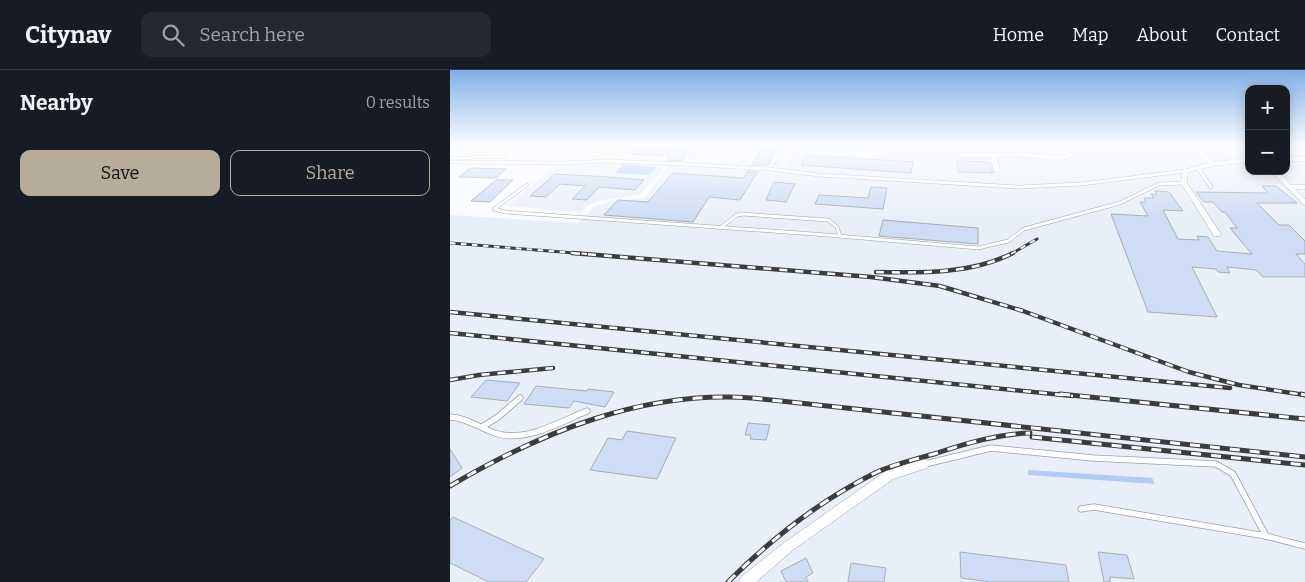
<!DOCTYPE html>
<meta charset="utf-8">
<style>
:root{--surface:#171b24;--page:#242831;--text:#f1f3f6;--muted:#9ea1a6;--line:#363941;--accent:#b6ac99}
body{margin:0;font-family:Bitter,serif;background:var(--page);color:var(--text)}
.controls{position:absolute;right:15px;top:15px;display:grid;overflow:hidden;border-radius:10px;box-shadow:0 2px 12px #0003}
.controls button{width:45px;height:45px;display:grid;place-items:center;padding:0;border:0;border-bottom:1px solid var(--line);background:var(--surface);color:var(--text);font:25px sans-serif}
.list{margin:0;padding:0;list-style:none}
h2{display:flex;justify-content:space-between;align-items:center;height:65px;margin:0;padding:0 20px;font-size:21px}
h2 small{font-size:16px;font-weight:400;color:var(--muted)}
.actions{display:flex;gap:10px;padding:15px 20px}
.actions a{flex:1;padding:11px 0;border:1px solid var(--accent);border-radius:10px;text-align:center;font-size:18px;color:var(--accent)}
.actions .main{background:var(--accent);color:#111}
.icon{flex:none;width:28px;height:28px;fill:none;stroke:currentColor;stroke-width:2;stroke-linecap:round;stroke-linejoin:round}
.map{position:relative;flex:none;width:855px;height:512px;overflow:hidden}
header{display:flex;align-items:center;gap:30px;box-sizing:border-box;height:70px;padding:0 25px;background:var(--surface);border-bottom:1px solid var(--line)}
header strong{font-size:24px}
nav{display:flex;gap:28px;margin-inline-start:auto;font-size:18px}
.search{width:350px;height:45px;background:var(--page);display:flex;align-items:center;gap:12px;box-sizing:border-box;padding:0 18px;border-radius:10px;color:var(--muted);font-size:19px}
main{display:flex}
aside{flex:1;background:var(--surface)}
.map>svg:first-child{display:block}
.built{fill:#e9eff9}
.green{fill:#b2caf5}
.building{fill:#cedcf5;stroke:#aaadb2}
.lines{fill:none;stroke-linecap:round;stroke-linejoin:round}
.service-far1-casing{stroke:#9da0a5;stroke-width:4}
.service-casing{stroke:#9da0a5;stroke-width:7}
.minor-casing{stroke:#9da0a5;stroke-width:1}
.service-far1{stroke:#fff;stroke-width:3}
.service{stroke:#fff;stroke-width:5.5}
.minor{fill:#fff;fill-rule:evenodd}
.rail-far2-casing{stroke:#3b3c3e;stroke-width:3}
.rail-far1-casing{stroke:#3b3c3e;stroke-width:4.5}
.rail-casing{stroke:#3b3c3e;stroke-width:5}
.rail-far2{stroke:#fff;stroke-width:2;stroke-dasharray:5.5;stroke-linecap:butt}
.rail-far1{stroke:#fff;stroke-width:2.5;stroke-dasharray:8;stroke-linecap:butt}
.rail{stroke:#fff;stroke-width:3;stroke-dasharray:10;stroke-linecap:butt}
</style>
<header>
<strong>Citynav</strong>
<div class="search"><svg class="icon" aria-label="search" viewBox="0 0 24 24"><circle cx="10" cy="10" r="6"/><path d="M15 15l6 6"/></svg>Search here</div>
<nav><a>Home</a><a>Map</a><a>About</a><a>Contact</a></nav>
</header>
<main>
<aside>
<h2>Nearby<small>0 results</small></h2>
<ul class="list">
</ul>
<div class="actions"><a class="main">Save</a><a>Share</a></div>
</aside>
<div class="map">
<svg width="855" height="512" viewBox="0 0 855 512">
<rect width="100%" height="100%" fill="#f9fbff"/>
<g class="built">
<path d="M709,76H799V101H836V82L841,85H855V512H0V145L128,153L144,137L161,131L194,128L220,95L333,103L342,81L414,85L416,79H626Z"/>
<path d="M158,93L215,96L191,124L149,131L138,135L132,142L58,136L105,95H156Z"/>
</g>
<g class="green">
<path d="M173,94L207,97L199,105L165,103Z"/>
<path d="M578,400L702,408L705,414L578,405Z"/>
</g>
<g class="building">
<path d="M188,76H244L232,91L217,90L220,86L181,84Z"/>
<path d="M314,76H329L318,95H302Z"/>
<path d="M356,85L463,92L461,103L351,95Z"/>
<path d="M507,91L539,92L543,103L508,102Z"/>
<path d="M20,98L56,99L46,108L9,107Z"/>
<path d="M298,101L307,102L290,130L259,127L243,152L154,145L168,130L198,132L223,103L294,108Z"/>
<path d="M105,104L159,107L194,110L185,120L149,117L137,130L122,129L135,116L110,114L96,127L80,126Z"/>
<path d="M46,110H63L40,132L21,131Z"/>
<path d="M324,112L345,114L336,132L316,130Z"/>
<path d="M812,116H826L847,133H807L829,155H839L855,171V184H846L855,194V207H813L806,200L777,197L780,203L768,202L766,199L742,197L767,247L698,242L661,144L698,146L690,132H696L694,128H704L701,124L707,125L705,121L719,122L733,141L713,140L728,169L749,170L747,166L758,167L767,181L802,184L780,158H787L775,142H772L763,132H754L746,122L818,123Z"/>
<path d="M421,117L437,118L433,139L365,134L369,125L418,128Z"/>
<path d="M433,150L528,158V174L429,166Z"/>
<path d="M36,310L70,313L57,331L21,327Z"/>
<path d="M86,316L137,321L138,319L164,322L155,337L124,331L119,338L74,334Z"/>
<path d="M298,353L320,355L316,370L300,369L301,365H295Z"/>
<path d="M177,361L226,368L207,409L140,400L158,368L172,370Z"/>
<path d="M0,379L12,398L0,407Z"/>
<path d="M3,447L94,489L76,512H39L0,493V450Z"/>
<path d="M510,482L616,495L619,512H540L511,508Z"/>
<path d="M648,482L677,485L684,509L660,507V512H654Z"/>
<path d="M356,488L363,503L356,507L358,512H336L331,501Z"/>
<path d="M401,493L436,498L434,512H398Z"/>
</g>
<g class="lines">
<defs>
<g id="service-far1">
<path d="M434,76H468"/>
<path d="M128,79L131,76"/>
<path d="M148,80L146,84C159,91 172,85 182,76"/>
<path d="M25,87H56"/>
<path d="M0,88H21L38,76"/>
<path d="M241,88L250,76"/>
<path d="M294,91L303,76"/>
<path d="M0,92L111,93L158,91L233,94L320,99L369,105L569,117L631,114L735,101"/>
<path d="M748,98L761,117"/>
<path d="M324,100L335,76"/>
<path d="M77,115L44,139L55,142L377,165L528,178L558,171L574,159L670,133L709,114L734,113"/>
<path d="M270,158L287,145L292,144L378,150L387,157L390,166"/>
</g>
<g id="service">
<path d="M0,347C18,348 31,359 48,364C77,372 110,352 137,341"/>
<path d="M32,357L48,347L70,328"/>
<path d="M475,394L541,378L643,388L766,394L783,404L816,466"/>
<path d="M631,439L644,437L816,466L855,476"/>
</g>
<g id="minor">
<path d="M614,76H620L625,85C611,95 590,87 574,87C565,86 555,87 546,87L550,101L547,103L544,101L540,87H507L504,85L507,83H576L598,86L616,85L619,84Z"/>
<path d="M740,76H747L764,92L799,88V92L763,96L738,102L737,113L771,164L770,166H764L731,113L733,100L759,93Z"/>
<rect x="836" y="87" width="19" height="4"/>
<path d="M821,101H828L841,115H855V119H845L855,129V135L853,134Z"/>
<path d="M473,389L477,390L479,394L477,398L443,409L343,480L306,512H289L291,507L335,472L436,401Z"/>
</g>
</defs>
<use href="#service-far1" class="service-far1-casing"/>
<use href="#service" class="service-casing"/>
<use href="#minor" class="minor-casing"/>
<use href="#service-far1" class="service-far1"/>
<use href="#service" class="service"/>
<use href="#minor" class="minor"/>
<defs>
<g id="rail-far2">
<path d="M0,173L137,184"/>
<path d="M561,184L587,169"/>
</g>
<g id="rail-far1">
<path d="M122,183L421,207L490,216L573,241L739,302L789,315L855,325"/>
<path d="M426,202C472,203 522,204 563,183"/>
<path d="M0,242L780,318"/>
<path d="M0,263L623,326"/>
<path d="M0,310L29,305L103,298"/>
</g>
<g id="rail">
<path d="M610,324L855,349"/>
<path d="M851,324L855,325"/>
<path d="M582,367L855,395"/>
<path d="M0,416C92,362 193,320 302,328L855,387"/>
<path d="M278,512C320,470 371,430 425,403C444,394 467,389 487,383C517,373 548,364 580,363"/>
</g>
</defs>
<use href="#rail-far2" class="rail-far2-casing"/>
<use href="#rail-far1" class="rail-far1-casing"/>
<use href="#rail" class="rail-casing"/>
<use href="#rail-far2" class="rail-far2"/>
<use href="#rail-far1" class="rail-far1"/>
<use href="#rail" class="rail"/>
</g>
<linearGradient id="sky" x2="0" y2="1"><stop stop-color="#81afe6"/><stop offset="0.51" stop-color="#fcfdff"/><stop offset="1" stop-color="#fcfdff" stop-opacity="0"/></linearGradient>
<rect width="855" height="148" fill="url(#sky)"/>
</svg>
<div class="controls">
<button>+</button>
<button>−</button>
</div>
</div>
</main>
